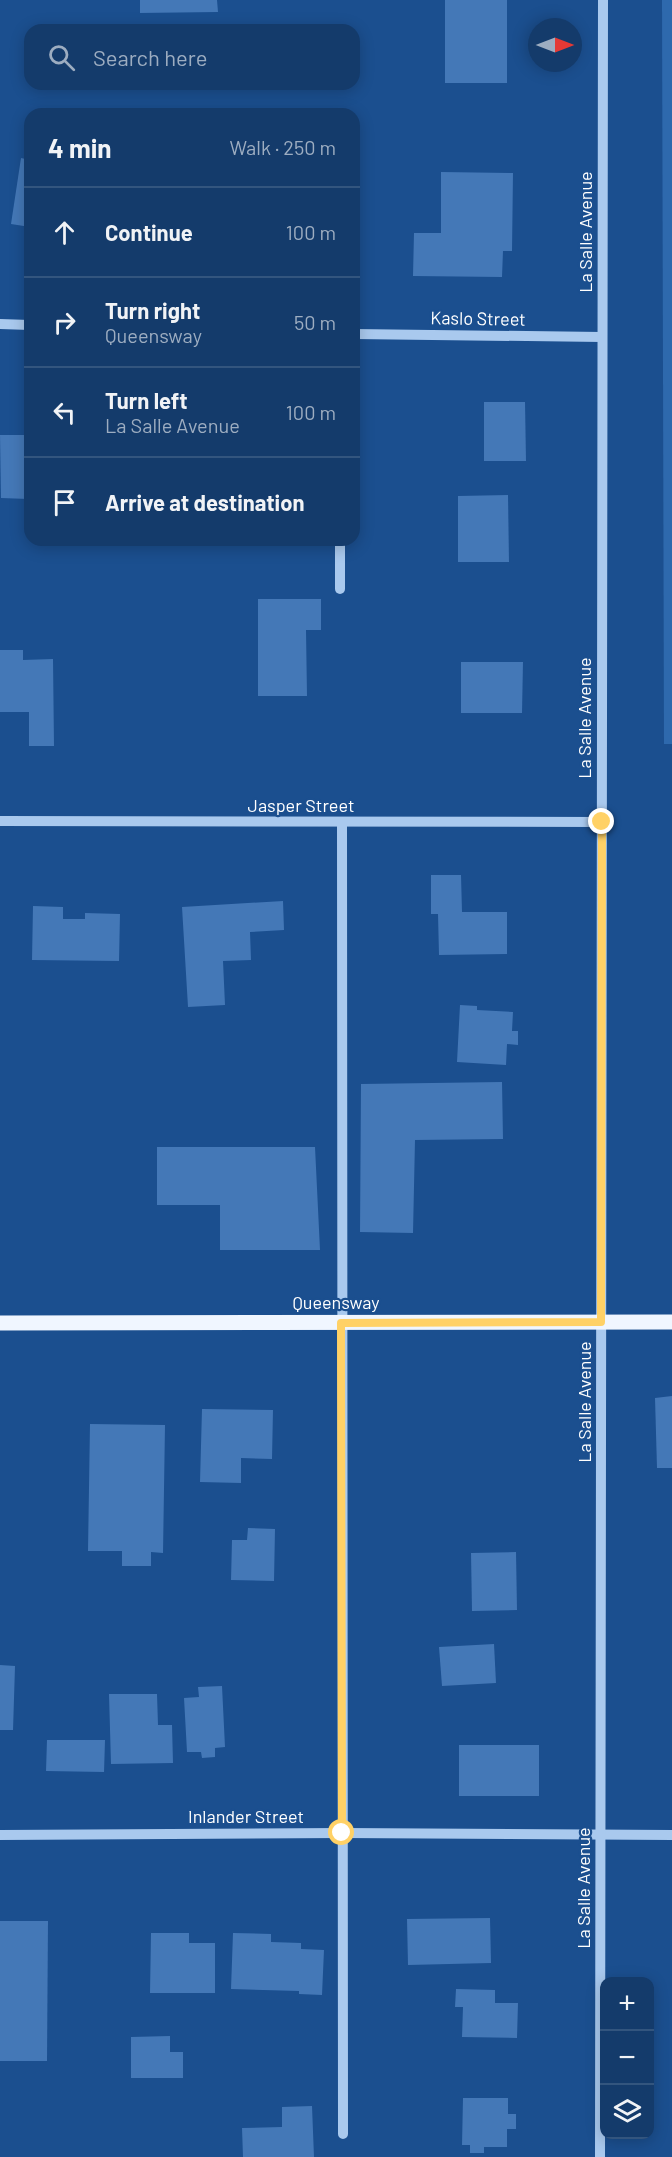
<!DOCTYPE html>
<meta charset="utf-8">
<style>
:root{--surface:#143b6b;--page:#1d4271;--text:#f1f3f6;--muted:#9dadc1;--line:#33557e}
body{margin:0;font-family:Barlow,sans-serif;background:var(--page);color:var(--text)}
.controls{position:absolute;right:18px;bottom:18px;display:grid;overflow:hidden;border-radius:12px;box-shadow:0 3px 15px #0003}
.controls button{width:54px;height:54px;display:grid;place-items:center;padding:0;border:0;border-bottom:2px solid var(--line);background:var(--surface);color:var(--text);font:30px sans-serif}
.compass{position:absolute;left:528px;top:18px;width:54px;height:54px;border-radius:50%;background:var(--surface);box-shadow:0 3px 15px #0003;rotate:90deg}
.stop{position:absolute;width:18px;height:18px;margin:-14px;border:4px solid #ffd166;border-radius:50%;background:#fff}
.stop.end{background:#ffd166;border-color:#fff;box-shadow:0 2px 6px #0008}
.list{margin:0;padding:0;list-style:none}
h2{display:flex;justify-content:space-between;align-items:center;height:78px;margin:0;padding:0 24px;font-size:26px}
h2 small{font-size:20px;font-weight:400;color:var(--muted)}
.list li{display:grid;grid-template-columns:39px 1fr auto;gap:18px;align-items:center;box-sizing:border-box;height:90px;padding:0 24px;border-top:2px solid var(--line)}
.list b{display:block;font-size:22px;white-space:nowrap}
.list p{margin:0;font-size:20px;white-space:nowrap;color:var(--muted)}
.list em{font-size:20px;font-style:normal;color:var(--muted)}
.icon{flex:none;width:33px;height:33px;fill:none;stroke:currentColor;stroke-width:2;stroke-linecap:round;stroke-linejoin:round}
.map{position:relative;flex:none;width:672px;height:2157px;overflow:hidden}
.search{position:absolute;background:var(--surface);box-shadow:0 3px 15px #0003;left:24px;top:24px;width:336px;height:66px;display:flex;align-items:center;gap:15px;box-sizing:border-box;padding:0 21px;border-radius:18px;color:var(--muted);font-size:22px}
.panel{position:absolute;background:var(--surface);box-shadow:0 3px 15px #0003;left:24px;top:108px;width:336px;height:438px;border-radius:18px}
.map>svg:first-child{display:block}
.green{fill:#2e69ad}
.building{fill:#4478b7}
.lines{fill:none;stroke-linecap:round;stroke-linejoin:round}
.minor{stroke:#a9c9ee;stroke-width:10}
.major{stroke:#f0f6ff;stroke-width:15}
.route{stroke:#ffd166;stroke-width:8}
.labels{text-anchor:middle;stroke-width:4.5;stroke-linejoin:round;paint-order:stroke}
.street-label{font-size:18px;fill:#fff;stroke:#1b4f8f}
</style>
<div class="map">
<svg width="672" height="2157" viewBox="0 0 672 2157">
<rect width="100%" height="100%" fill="#1b4f8f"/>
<path class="green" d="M662,0H672V744H664Z"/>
<g class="building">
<path d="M140,0H217L218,12L140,13Z"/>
<rect x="445" y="0" width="62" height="83"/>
<path d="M21,158L30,160V227L11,224Z"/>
<path d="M441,172L513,173L512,251H503L502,277L413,276L414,233H441Z"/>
<path d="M484,402H525L526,461H484Z"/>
<path d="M0,435H29L28,499L1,498Z"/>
<path d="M508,495L509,562H458V496Z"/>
<path d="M258,599H321V630H306L307,696H258Z"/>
<path d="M0,650H23V660L53,659L54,746H29V712H0Z"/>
<path d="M461,662H523L522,713H461Z"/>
<path d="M431,875H461L462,912H507V954L439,955L438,914H431Z"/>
<path d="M283,901L284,930L250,932L251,960L223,961L225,1005L188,1007L182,907Z"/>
<path d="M33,906L63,907V919H85V913L120,914L119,961L32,960Z"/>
<path d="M460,1005L477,1006V1010L513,1012L512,1031H518V1045L507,1044L506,1065L457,1062Z"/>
<path d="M502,1082L503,1139L415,1140L413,1233L360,1232L361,1084Z"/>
<path d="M157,1147H315L320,1250H220V1205H157Z"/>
<path d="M672,1396V1468H657L655,1398Z"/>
<path d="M202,1409L273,1410L272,1459L241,1458V1483L200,1482Z"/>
<path d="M90,1424L165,1425L163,1553L151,1552V1566H122V1551H88Z"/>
<path d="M248,1528L275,1529L274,1581L231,1580L232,1540H247Z"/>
<path d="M516,1552L517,1610L472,1611L471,1553Z"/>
<path d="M494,1644L496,1683L442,1686L439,1647Z"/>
<path d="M0,1665L15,1666L13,1730H0Z"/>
<path d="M222,1686L225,1747L215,1748V1757L202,1758L201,1752H187L184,1698L199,1697L198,1687Z"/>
<path d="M109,1694H157L158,1725H172L173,1763L111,1764Z"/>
<path d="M47,1740H105L104,1772L46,1771Z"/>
<rect x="459" y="1745" width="80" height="51"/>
<path d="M490,1918L491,1963L408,1965L407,1919Z"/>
<path d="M0,1921H48L47,2061H0Z"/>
<path d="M151,1933H189V1943H215V1993H150Z"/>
<path d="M233,1933L271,1934V1942L301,1943V1949L324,1950L322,1995L299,1994V1991L231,1989Z"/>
<path d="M456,1989L495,1990V2003H518L517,2038L462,2037L463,2007H455Z"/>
<path d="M170,2036V2052H183V2078H131V2037Z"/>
<path d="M463,2098H508V2114H516V2129H507V2147H484V2153H470V2145H462Z"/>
<path d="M312,2106L314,2157H243L242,2128L282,2127V2107Z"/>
</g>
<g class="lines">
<g class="minor">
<path d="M0,324L30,325"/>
<path d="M354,334L602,337"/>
<path d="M340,589V540"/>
<path d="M0,821L602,822"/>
<path d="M342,822L343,2134"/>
<path d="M0,1835L342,1833L672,1835"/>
<path d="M600,2157L603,0"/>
</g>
<path class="major" d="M0,1323L672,1322"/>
</g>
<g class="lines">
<path class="route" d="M342,1833L341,1323L601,1322L602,822"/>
</g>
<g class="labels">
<g class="street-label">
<text transform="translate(586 232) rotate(-90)" y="6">La Salle Avenue</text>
<text transform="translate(478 319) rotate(1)" y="6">Kaslo Street</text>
<text transform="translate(585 718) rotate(-90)" y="6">La Salle Avenue</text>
<text x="301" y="812">Jasper Street</text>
<text x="336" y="1309">Queensway</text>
<text transform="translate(585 1402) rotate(-90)" y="6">La Salle Avenue</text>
<text x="246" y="1823">Inlander Street</text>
<text transform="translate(584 1888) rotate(-90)" y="6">La Salle Avenue</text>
</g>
</g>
</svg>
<div class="controls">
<button>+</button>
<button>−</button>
<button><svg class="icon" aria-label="layers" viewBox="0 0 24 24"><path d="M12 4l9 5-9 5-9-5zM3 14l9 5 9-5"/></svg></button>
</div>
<svg class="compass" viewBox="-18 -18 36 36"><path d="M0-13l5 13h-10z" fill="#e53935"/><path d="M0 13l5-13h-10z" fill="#9dadc1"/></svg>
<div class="stop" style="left:342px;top:1833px"></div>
<div class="stop end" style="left:602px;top:822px"></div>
<div class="search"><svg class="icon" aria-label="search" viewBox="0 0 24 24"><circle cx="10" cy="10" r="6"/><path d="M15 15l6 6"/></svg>Search here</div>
<section class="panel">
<h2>4 min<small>Walk · 250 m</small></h2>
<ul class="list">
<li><svg class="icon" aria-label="ahead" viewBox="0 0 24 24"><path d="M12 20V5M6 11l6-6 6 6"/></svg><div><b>Continue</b></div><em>100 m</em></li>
<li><svg class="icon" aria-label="right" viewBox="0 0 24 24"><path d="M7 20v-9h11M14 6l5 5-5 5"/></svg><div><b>Turn right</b><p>Queensway</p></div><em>50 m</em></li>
<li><svg class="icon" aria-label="left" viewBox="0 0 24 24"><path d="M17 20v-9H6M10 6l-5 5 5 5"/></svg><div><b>Turn left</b><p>La Salle Avenue</p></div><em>100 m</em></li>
<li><svg class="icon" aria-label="arrive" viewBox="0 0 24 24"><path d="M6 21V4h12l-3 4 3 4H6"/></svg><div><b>Arrive at destination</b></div></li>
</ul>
</section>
</div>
